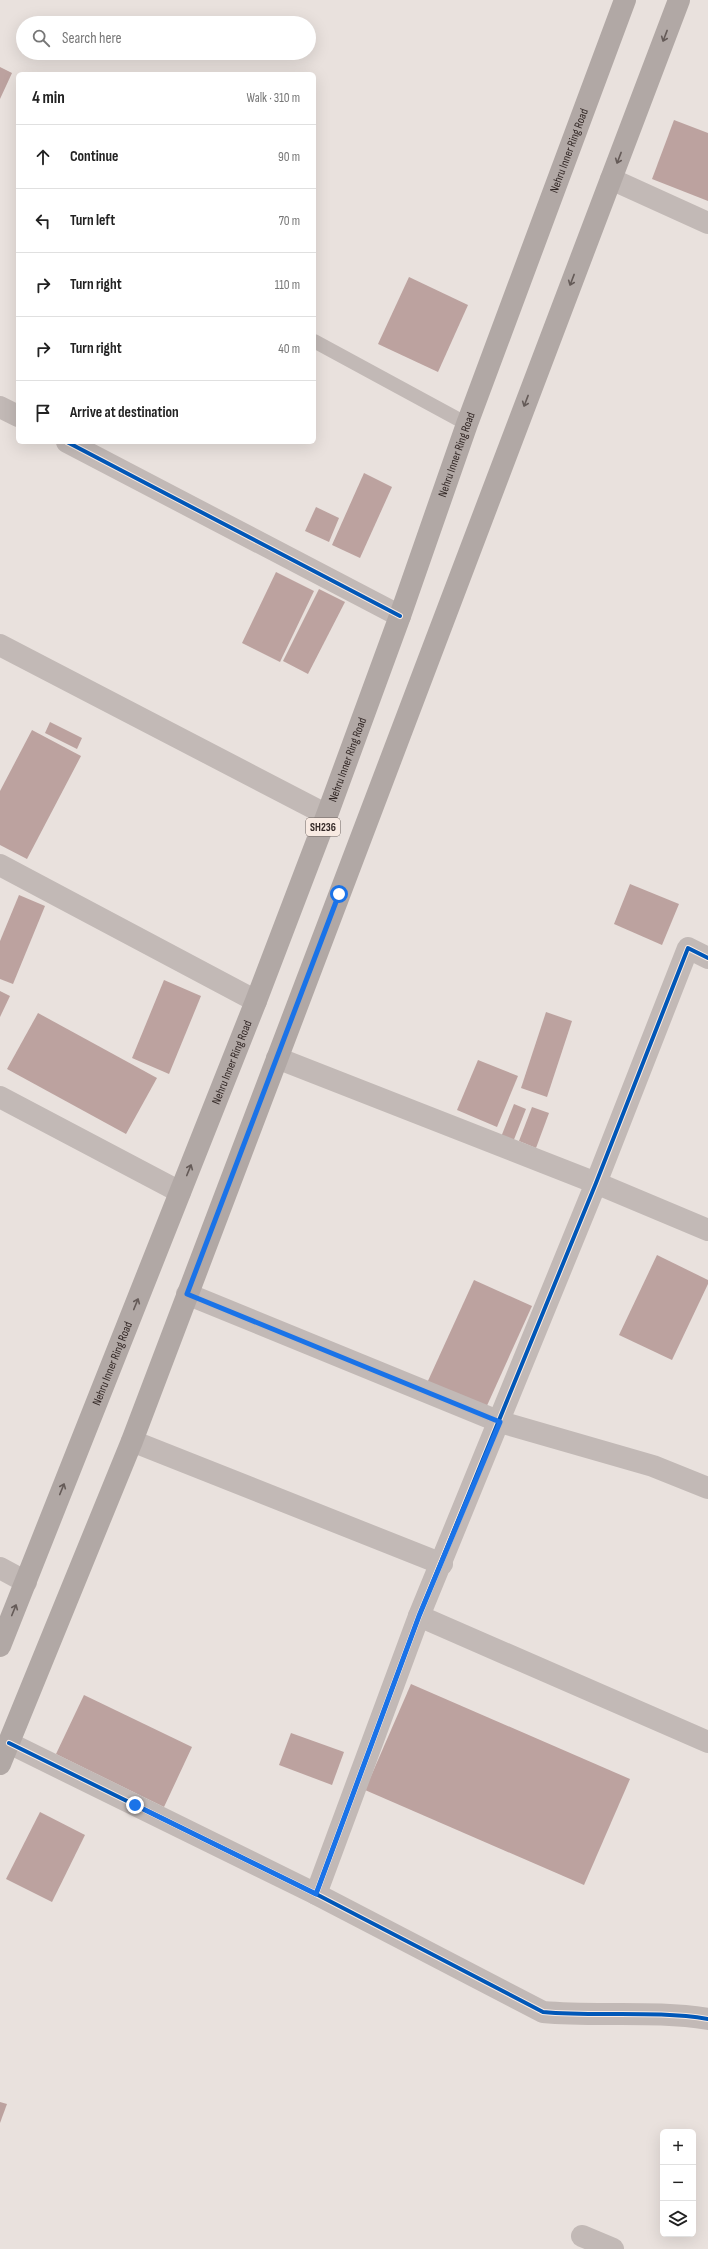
<!DOCTYPE html>
<meta charset="utf-8">
<style>
:root{--surface:#fff;--page:#f6f6f6;--text:#222;--muted:#767676;--line:#e0e0e0}
body{margin:0;font-family:"Sofia Sans Condensed",sans-serif;background:var(--page);color:var(--text)}
.controls{position:absolute;right:12px;bottom:12px;display:grid;overflow:hidden;border-radius:6px;box-shadow:0 4px 16px #0002}
.controls button{width:36px;height:36px;display:grid;place-items:center;padding:0;border:0;border-bottom:1px solid var(--line);background:var(--surface);color:var(--text);font:20px sans-serif}
.stop{position:absolute;width:12px;height:12px;margin:-9px;border:3px solid #1a73e8;border-radius:50%;background:#fff}
.stop.end{background:#1a73e8;border-color:#fff;box-shadow:0 1px 4px #0008}
.list{margin:0;padding:0;list-style:none}
h2{display:flex;justify-content:space-between;align-items:center;height:52px;margin:0;padding:0 16px;font-size:17px}
h2 small{font-size:13px;font-weight:400;color:var(--muted)}
.list li{display:grid;grid-template-columns:26px 1fr auto;gap:12px;align-items:center;box-sizing:border-box;height:64px;padding:0 16px;border-top:1px solid var(--line)}
.list b{display:block;font-size:15px;white-space:nowrap}
.list em{font-size:13px;font-style:normal;color:var(--muted)}
.icon{flex:none;width:22px;height:22px;fill:none;stroke:currentColor;stroke-width:2;stroke-linecap:round;stroke-linejoin:round}
.map{position:relative;flex:none;width:708px;height:2249px;overflow:hidden}
.search{position:absolute;background:var(--surface);box-shadow:0 4px 16px #0002;left:16px;top:16px;width:300px;height:44px;display:flex;align-items:center;gap:10px;box-sizing:border-box;padding:0 14px;border-radius:22px;color:var(--muted);font-size:15px}
.panel{position:absolute;background:var(--surface);box-shadow:0 4px 16px #0002;left:16px;top:72px;width:300px;height:372px;border-radius:6px}
.map>svg:first-child{display:block}
.building{fill:#bca29f}
.lines{fill:none;stroke-linecap:round;stroke-linejoin:round}
.service{stroke:#c2b9b6;stroke-width:14}
.minor{stroke:#c2b9b6;stroke-width:22}
.primary{stroke:#b1a8a5;stroke-width:22}
.cycleway-casing{stroke:#f8eae2;stroke-width:6}
.cycleway{stroke:#0057b8;stroke-width:4}
.oneway{stroke:#655b58}
.route{stroke:#1a73e8;stroke-width:5}
.labels{text-anchor:middle;stroke-width:3;stroke-linejoin:round;paint-order:stroke}
.shield{fill:#f8eae2;stroke:#6d625e;stroke-width:1}
.shield-label{font-size:11px;font-weight:bold;fill:#322725}
.street-label{font-size:12px;fill:#322725;stroke:#f8eae2}
</style>
<div class="map">
<svg width="708" height="2249" viewBox="0 0 708 2249">
<rect width="100%" height="100%" fill="#e9e1dd"/>
<g class="building">
<path d="M0,67L12,73L0,99Z"/>
<path d="M674,120L708,133V201L652,179Z"/>
<path d="M409,277L468,305L438,372L378,344Z"/>
<path d="M364,473L392,487L360,558L332,545Z"/>
<path d="M316,507L339,518L329,542L305,531Z"/>
<path d="M276,572L314,591L280,662L242,643Z"/>
<path d="M319,589L345,602L308,674L283,661Z"/>
<path d="M50,722L82,738L77,749L45,733Z"/>
<path d="M32,730L81,756L27,859L0,845V791Z"/>
<path d="M630,884L679,904L662,945L614,924Z"/>
<path d="M19,895L45,906L13,984L0,979V941Z"/>
<path d="M164,980L201,996L169,1074L132,1058Z"/>
<path d="M0,991L10,996L0,1017Z"/>
<path d="M546,1012L572,1021L547,1097L521,1088Z"/>
<path d="M38,1013L157,1078L126,1134L7,1069Z"/>
<path d="M478,1060L518,1076L497,1127L457,1110Z"/>
<path d="M514,1104L526,1109L513,1142L501,1137Z"/>
<path d="M532,1107L549,1113L536,1148L519,1141Z"/>
<path d="M657,1255L708,1280V1284L672,1360L619,1335Z"/>
<path d="M474,1280L532,1306L485,1410L427,1383Z"/>
<path d="M411,1684L630,1779L584,1885L365,1790Z"/>
<path d="M84,1695L192,1747L164,1807L56,1754Z"/>
<path d="M291,1733L344,1752L332,1785L279,1765Z"/>
<path d="M40,1812L85,1835L52,1902L6,1879Z"/>
<path d="M0,2102L7,2104L0,2123Z"/>
</g>
<g class="lines">
<path class="service" d="M314,341L467,424"/>
<g class="minor">
<path d="M611,179L708,223"/>
<path d="M0,407L18,416"/>
<path d="M67,442L400,616"/>
<path d="M0,645L327,815"/>
<path d="M0,865L256,1001"/>
<path d="M277,1058L596,1183L708,1230"/>
<path d="M0,1097L180,1192"/>
<path d="M187,1294L500,1422L653,1466L708,1488"/>
<path d="M132,1441L442,1564"/>
<path d="M0,1568L26,1582"/>
<path d="M419,1616L708,1742"/>
<path d="M9,1743L316,1894L419,1616L596,1183L688,948L708,958"/>
<path d="M316,1894L543,2012C598,2017 654,2010 708,2019"/>
<path d="M582,2236L613,2249"/>
</g>
<g class="primary">
<path id="s1" d="M0,1646L256,1001L327,815L400,616L467,424L625,0"/>
<path d="M0,1764L132,1441L679,0"/>
</g>
<defs>
<g id="cycleway">
<path d="M67,442L400,616"/>
<path d="M9,1743L316,1894L419,1616L596,1183L688,948L708,958"/>
<path d="M316,1894L543,2012C598,2017 654,2010 708,2019"/>
</g>
</defs>
<use href="#cycleway" class="cycleway-casing"/>
<use href="#cycleway" class="cycleway"/>
</g>
<defs><path id="oneway-shaft" d="M-6 0H5M1.5-3L5.5 0L1.5 3" fill="none" stroke-width="1.6" stroke-linecap="round" stroke-linejoin="round"/></defs>
<g class="oneway">
<use href="#oneway-shaft" transform="translate(665 36) rotate(111)"/>
<use href="#oneway-shaft" transform="translate(619 158) rotate(111)"/>
<use href="#oneway-shaft" transform="translate(572 280) rotate(111)"/>
<use href="#oneway-shaft" transform="translate(526 401) rotate(111)"/>
<use href="#oneway-shaft" transform="translate(189 1170) rotate(-68)"/>
<use href="#oneway-shaft" transform="translate(136 1304) rotate(-68)"/>
<use href="#oneway-shaft" transform="translate(62 1489) rotate(-68)"/>
<use href="#oneway-shaft" transform="translate(14 1610) rotate(-68)"/>
</g>
<g class="lines">
<path class="route" d="M135,1805L316,1894L419,1616L500,1422L187,1294L339,894"/>
</g>
<g class="labels">
<rect class="shield" x="306" y="818" width="34" height="18" rx="3"/>
<g class="shield-label">
<text x="323" y="831">SH236</text>
</g>
<g class="street-label">
<text dy="4" stroke="none"><textPath href="#s1" startOffset="1600">Nehru Inner Ring Road</textPath></text>
<text dy="4" stroke="none"><textPath href="#s1" startOffset="1276">Nehru Inner Ring Road</textPath></text>
<text dy="4" stroke="none"><textPath href="#s1" startOffset="952">Nehru Inner Ring Road</textPath></text>
<text dy="4" stroke="none"><textPath href="#s1" startOffset="628">Nehru Inner Ring Road</textPath></text>
<text dy="4" stroke="none"><textPath href="#s1" startOffset="304">Nehru Inner Ring Road</textPath></text>
</g>
</g>
</svg>
<div class="controls">
<button>+</button>
<button>−</button>
<button><svg class="icon" aria-label="layers" viewBox="0 0 24 24"><path d="M12 4l9 5-9 5-9-5zM3 14l9 5 9-5"/></svg></button>
</div>
<div class="stop" style="left:339px;top:894px"></div>
<div class="stop end" style="left:135px;top:1805px"></div>
<div class="search"><svg class="icon" aria-label="search" viewBox="0 0 24 24"><circle cx="10" cy="10" r="6"/><path d="M15 15l6 6"/></svg>Search here</div>
<section class="panel">
<h2>4 min<small>Walk · 310 m</small></h2>
<ul class="list">
<li><svg class="icon" aria-label="ahead" viewBox="0 0 24 24"><path d="M12 20V5M6 11l6-6 6 6"/></svg><div><b>Continue</b></div><em>90 m</em></li>
<li><svg class="icon" aria-label="left" viewBox="0 0 24 24"><path d="M17 20v-9H6M10 6l-5 5 5 5"/></svg><div><b>Turn left</b></div><em>70 m</em></li>
<li><svg class="icon" aria-label="right" viewBox="0 0 24 24"><path d="M7 20v-9h11M14 6l5 5-5 5"/></svg><div><b>Turn right</b></div><em>110 m</em></li>
<li><svg class="icon" aria-label="right" viewBox="0 0 24 24"><path d="M7 20v-9h11M14 6l5 5-5 5"/></svg><div><b>Turn right</b></div><em>40 m</em></li>
<li><svg class="icon" aria-label="arrive" viewBox="0 0 24 24"><path d="M6 21V4h12l-3 4 3 4H6"/></svg><div><b>Arrive at destination</b></div></li>
</ul>
</section>
</div>
